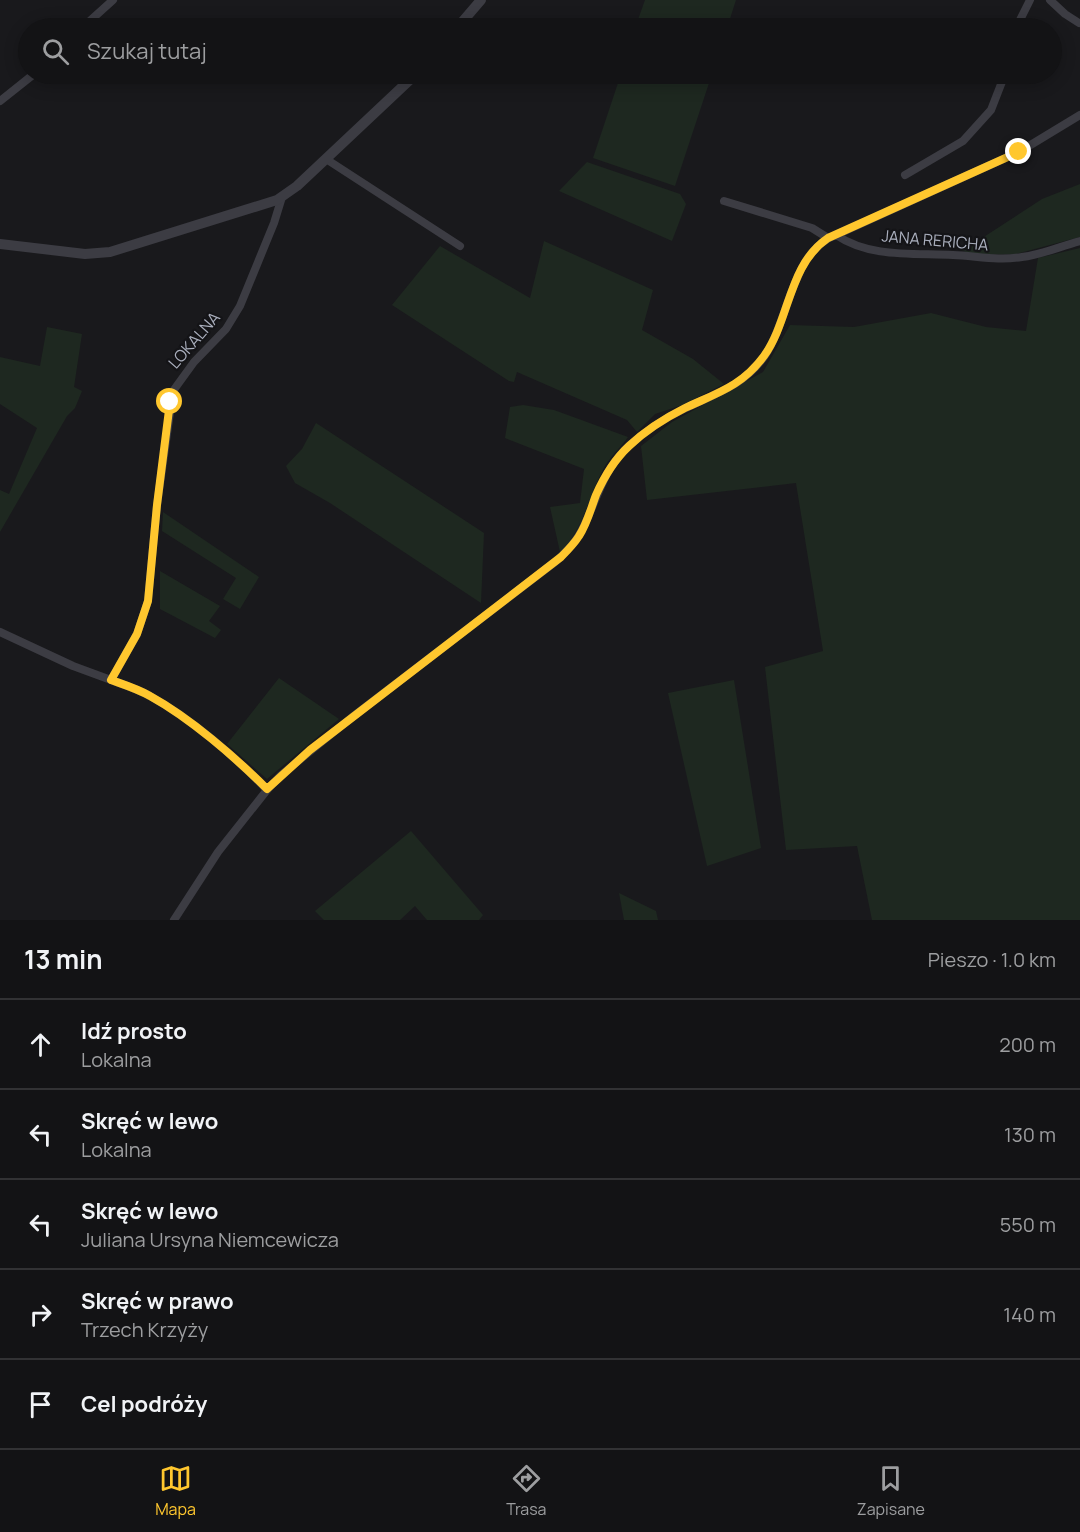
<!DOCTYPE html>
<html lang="pl">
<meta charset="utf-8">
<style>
:root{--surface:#131315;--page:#202022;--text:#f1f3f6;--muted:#9d9ea0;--line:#323234;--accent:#ffc72e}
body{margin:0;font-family:Manrope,sans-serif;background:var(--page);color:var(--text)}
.stop{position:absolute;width:18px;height:18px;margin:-14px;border:4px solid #ffc72e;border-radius:50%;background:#fff}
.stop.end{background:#ffc72e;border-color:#fff;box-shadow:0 2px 6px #0008}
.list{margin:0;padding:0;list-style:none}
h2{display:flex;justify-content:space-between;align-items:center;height:78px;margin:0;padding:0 24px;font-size:26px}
h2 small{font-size:20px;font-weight:400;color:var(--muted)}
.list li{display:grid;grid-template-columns:39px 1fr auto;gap:18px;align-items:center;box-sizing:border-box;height:90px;padding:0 24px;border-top:2px solid var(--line)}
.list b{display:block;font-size:22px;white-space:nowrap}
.list p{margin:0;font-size:20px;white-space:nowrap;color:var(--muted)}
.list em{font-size:20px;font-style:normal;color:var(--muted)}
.icon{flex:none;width:33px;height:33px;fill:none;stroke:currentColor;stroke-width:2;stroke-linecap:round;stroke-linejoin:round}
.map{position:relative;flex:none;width:1080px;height:920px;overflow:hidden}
.search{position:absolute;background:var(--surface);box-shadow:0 3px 15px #0003;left:18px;right:18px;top:18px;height:66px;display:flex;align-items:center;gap:15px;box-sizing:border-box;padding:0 21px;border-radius:33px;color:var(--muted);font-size:22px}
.sheet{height:528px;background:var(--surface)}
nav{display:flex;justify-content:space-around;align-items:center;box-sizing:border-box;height:84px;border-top:2px solid var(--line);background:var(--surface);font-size:16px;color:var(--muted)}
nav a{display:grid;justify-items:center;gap:3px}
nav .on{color:var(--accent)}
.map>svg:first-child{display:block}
.green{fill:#1e2820}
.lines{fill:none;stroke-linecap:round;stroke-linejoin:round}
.minor{stroke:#3c3c43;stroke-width:8}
.tertiary{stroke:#3c3c43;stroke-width:10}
.route{stroke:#ffc72e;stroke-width:8}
.labels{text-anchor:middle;stroke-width:4.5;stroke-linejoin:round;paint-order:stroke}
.street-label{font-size:16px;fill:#aaafbd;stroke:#141417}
</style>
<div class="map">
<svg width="1080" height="920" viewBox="0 0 1080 920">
<rect width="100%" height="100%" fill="#19191c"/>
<g class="green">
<path d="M645,0H736L727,28H635Z"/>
<path d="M621,74H712L675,186L593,158Z"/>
<path d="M587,162L680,194L686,204L672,241L559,191Z"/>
<path d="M1080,184V237L1016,254L978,255L959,250L973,244L1042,199Z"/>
<path d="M544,241L653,290L642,330L693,359L724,384L682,405L655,414L637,432L627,420L517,372L514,382L509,381L392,305L440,246L530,298Z"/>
<path d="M1080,248V920H872L857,846L786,850L765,667L823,651L796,483L647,500L641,446L672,422L763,372L790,325L854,327L931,313L986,327L1026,331L1038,258Z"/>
<path d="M47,327L82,334L74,387L82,391L75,408L67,416L0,532V490L9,494L37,428L0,404V357L40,366Z"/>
<path d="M523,405L554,410L628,437C621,447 611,456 605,466C589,494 584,530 560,552L550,507L580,503L584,469L505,438L510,407Z"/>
<path d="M316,423L484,533L481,603L330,503L295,483L286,466L302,449Z"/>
<path d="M163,512L259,577L240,609L223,599L236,578L162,531Z"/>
<path d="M160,571L220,606L209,621L221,630L215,638L160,609Z"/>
<path d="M279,678L339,719L267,779L227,744Z"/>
<path d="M734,680L761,848L707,866L668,693Z"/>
<path d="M411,831L483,915L479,920H427L415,906L400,920H324L315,911Z"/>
<path d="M619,893L656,911L658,920H624Z"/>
</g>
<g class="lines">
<g class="minor">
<path d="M1050,0L1065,14L1079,23"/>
<path d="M82,28L113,0"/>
<path d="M1016,28L1030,0"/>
<path d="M0,101L34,74"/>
<path d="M326,159L460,246"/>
<path d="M905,175L963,141L991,110L1005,74"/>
<path d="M724,201L812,228L828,238"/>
<path d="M836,235L1019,152L1080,115"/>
<path d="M0,632L73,666L111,680"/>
<path d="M267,790C236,757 190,718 150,696C138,689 124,685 111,680L137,634L148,601L157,505L173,391L194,362L226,329L240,306L274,223L282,197"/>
<path d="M174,920L218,852L267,790L281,775L351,718L555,562C564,554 573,545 579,535C598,502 600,471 631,444C647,430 665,418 684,409C716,393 745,386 766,354C789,319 792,251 836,235C870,258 913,253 953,255C977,256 998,261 1022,257C1041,255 1061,246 1080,241"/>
</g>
<g class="tertiary">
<path d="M457,28L481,0"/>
<path d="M0,244L85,254L110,252L277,200L297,186L416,74"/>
</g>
</g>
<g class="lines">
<path class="route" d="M170,402L157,505L148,601L137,634L111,680C125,685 138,689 150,696C190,718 235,757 267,789L310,750L561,557C567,551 574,544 579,536C587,524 591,508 596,495C604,477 615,459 629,446C646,430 665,418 685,408C717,393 742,386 764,356C790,320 788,265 828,238L1019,152"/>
</g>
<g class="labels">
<g class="street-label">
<text transform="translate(935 240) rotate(5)" y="6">JANA RERICHA</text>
<text transform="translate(194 340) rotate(-49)" y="6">LOKALNA</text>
</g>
</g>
</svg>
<div class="stop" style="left:170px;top:402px"></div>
<div class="stop end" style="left:1019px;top:152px"></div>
<div class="search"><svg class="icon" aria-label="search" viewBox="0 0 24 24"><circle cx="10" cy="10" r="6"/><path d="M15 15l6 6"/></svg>Szukaj tutaj</div>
</div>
<section class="sheet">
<h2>13 min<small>Pieszo · 1.0 km</small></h2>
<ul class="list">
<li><svg class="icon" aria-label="ahead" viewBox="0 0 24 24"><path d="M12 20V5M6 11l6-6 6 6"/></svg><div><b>Idź prosto</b><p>Lokalna</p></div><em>200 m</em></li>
<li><svg class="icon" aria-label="left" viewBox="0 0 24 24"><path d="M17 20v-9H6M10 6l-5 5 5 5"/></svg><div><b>Skręć w lewo</b><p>Lokalna</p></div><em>130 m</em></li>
<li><svg class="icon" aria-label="left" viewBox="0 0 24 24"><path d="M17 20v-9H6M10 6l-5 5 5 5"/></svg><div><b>Skręć w lewo</b><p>Juliana Ursyna Niemcewicza</p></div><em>550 m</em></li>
<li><svg class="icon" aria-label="right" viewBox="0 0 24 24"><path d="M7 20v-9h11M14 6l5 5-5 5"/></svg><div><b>Skręć w prawo</b><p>Trzech Krzyży</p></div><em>140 m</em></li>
<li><svg class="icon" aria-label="arrive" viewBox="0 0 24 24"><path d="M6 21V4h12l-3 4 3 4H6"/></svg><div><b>Cel podróży</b></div></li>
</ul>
</section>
<nav>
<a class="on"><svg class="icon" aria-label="map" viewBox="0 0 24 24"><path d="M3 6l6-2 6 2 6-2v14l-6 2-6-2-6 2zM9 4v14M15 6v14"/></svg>Mapa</a>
<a><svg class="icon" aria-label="directions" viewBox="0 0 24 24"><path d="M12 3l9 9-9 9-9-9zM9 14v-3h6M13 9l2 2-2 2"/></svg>Trasa</a>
<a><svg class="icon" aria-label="saved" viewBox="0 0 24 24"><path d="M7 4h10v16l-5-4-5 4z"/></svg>Zapisane</a>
</nav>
